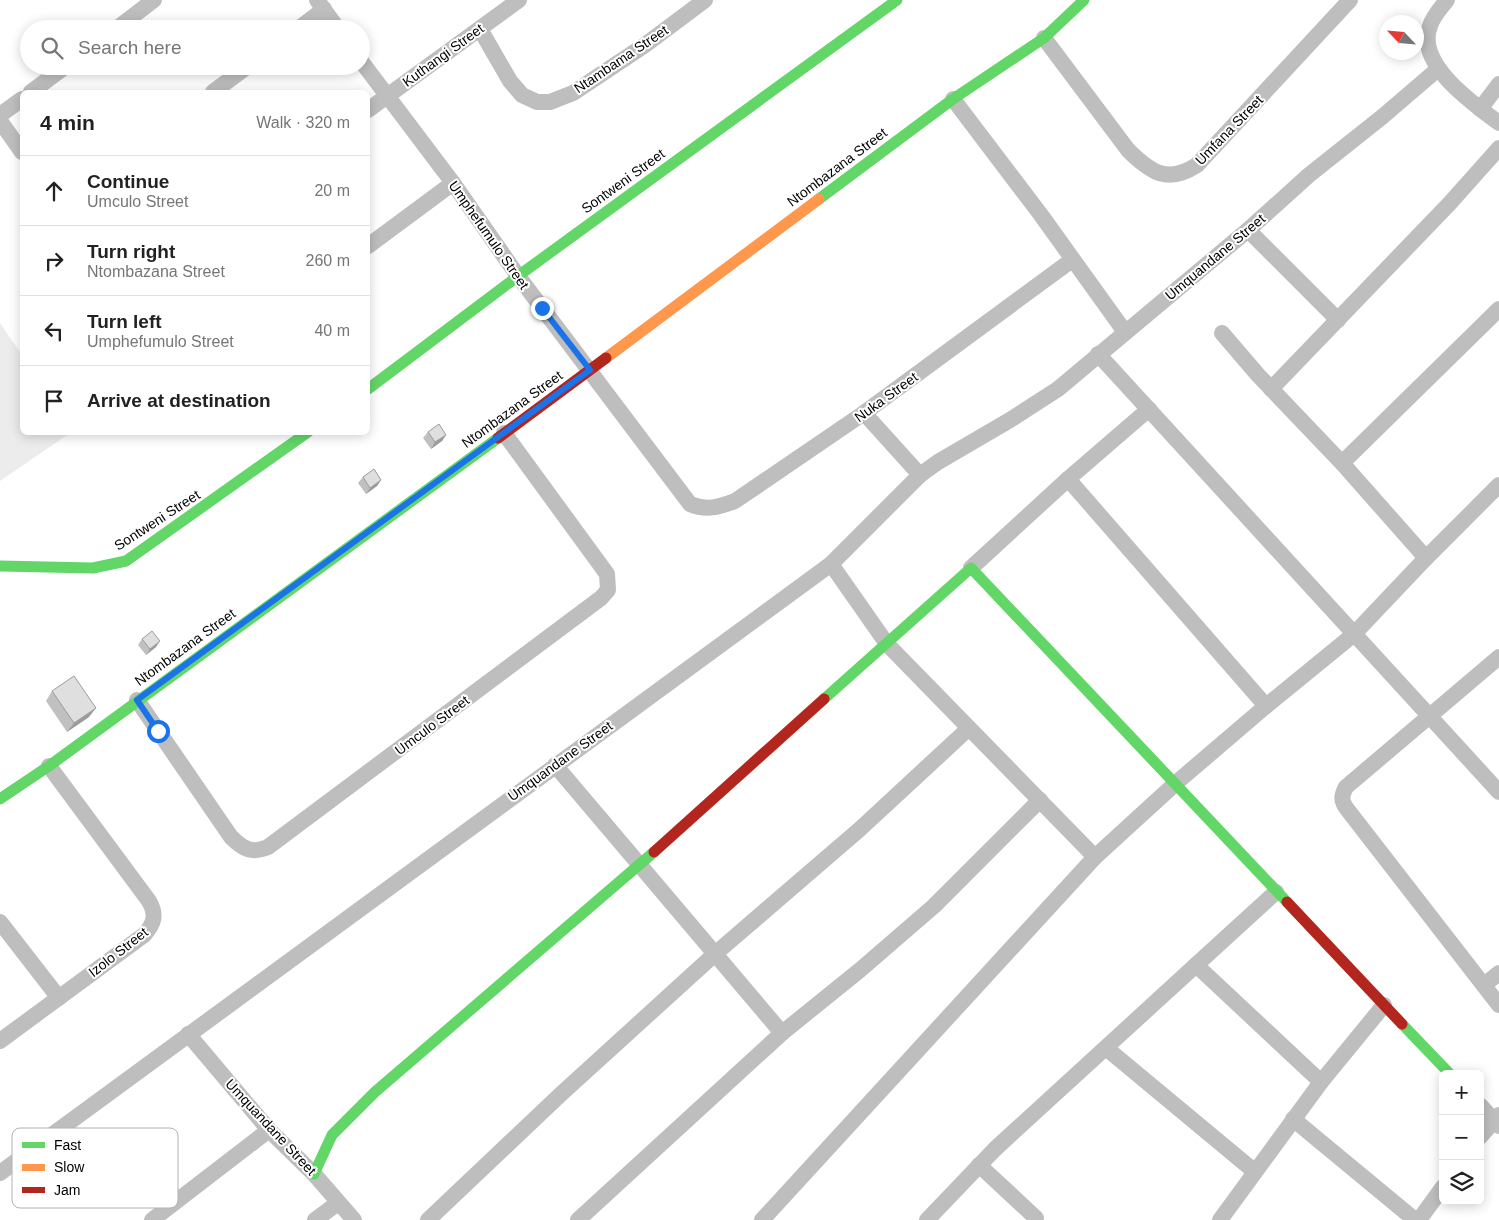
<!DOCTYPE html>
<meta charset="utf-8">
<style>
:root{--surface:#fff;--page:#f6f6f6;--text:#222;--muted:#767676;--line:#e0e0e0}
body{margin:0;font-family:Arial,sans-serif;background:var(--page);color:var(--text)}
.controls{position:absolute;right:15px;bottom:15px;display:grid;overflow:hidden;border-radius:8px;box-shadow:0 2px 12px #0003}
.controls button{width:45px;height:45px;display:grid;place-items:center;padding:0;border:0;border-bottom:1px solid var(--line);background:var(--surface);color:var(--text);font:25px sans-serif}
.compass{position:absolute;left:1379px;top:15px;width:45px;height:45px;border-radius:50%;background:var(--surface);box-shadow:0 2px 12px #0003;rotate:296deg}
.stop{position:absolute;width:15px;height:15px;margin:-11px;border:4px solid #1a73e8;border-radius:50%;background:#fff}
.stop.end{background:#1a73e8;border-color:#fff;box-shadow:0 1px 5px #0008}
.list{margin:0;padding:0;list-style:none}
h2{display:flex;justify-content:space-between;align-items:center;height:65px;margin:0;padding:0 20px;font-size:21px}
h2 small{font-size:16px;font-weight:400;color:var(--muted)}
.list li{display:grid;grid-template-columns:32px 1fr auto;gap:15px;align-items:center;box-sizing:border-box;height:70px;padding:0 20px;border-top:1px solid var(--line)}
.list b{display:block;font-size:19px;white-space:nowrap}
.list p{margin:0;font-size:16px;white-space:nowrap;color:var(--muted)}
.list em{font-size:16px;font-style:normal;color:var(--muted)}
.icon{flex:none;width:28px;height:28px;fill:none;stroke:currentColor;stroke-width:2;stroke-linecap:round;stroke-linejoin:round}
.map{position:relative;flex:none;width:1499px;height:1220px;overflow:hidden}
.search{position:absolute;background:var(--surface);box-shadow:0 2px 12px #0003;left:20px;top:20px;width:350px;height:55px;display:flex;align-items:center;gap:12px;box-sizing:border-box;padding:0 18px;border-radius:28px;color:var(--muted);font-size:19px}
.panel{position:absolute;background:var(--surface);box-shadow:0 2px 12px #0003;left:20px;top:90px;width:350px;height:345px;border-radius:8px}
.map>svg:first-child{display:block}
.green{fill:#ececec}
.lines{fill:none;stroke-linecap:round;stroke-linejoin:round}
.street{stroke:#bebebe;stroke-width:16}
.fast{stroke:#63d668;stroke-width:11}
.slow{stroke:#ff974d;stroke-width:11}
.jam{stroke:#b3261e;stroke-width:11}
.wall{fill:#c0c0c0}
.shaded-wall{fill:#9c9c9c}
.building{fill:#dfdfdf;stroke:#9c9c9c}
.route{stroke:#1a73e8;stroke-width:6}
.labels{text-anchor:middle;stroke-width:4;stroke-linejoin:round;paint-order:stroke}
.street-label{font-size:14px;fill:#000;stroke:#fff}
.key{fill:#fff;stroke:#b2b2b2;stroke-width:1}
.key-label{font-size:14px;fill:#000}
</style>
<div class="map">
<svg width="1499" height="1220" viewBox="0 0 1499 1220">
<rect width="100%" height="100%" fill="#fff"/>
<path class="green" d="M0,323L22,355V432L70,433L0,481Z"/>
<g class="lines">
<g class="street">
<path d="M317,0L338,29"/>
<path d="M1447,0C1441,8 1433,16 1430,26C1415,64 1474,104 1499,123"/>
<path d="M116,29L154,0"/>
<path d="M298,29L324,9"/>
<path d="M480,29L510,81L522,95L537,102H550L573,93L645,45L705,0"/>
<path d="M1044,38L1128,150C1151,173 1168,184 1197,165L1350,0"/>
<path d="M361,61L453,183L518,276L690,504C707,511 719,507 735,501L864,413L1072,260"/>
<path d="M31,92L66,66"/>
<path d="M213,92L248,66"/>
<path d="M953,99L1041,215L1125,332"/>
<path d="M1480,109L1499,84"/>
<path d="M368,110L519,0"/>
<path d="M0,115L22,99"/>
<path d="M0,121L22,152"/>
<path d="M1248,230L1338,320"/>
<path d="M368,246L453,183"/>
<path d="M1098,354L1499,792"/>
<path d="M1271,389L1450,203L1499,148"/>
<path d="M1149,409L1068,479L1266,706L1353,635L1426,558L1342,463L1258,375L1222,333"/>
<path d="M1342,463L1499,309"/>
<path d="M920,475L938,462L1010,420L1058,389L1248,230L1309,175L1382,117L1438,69"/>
<path d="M1426,558L1499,485"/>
<path d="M831,564L887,644L1095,857"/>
<path d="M971,568L1068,479"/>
<path d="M1499,657L1346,787C1341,796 1341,801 1347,809L1499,1005"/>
<path d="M137,700L231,837C243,849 252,854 268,847L601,598L608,590L607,574L504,433"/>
<path d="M555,765L782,1033L578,1220"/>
<path d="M1276,892L1196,965L1321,1082L1384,1005"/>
<path d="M0,922L59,998"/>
<path d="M1484,985L1499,973"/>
<path d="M782,1033L860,970L934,906L1040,800"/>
<path d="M188,1034L269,1130L314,1174L354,1220"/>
<path d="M0,1041L144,935C154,924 157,915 149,901L49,766"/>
<path d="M1106,1048L1254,1171"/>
<path d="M1480,1105L1499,1126"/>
<path d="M1293,1119L1415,1220"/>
<path d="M1480,1137L1499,1115"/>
<path d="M979,1165L1036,1218"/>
<path d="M0,1173L831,564L920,475L864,413"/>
<path d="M152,1220L269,1130"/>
<path d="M315,1220L338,1203"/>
<path d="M428,1220L561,1094L716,953L860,829L968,729"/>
<path d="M762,1220L1095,857L1176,783L1266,706"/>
<path d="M927,1220L995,1149L1196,965"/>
<path d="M1220,1220L1321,1082"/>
<path d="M1419,1220L1443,1187"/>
</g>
<g class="fast">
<path d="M819,199L953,99L1044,38L1084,0"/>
<path d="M368,389L518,276L897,0"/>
<path d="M0,566L93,568L126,561L308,432"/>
<path d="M824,699L971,568L1287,902"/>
<path d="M0,799L49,766L498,438"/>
<path d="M1402,1024L1450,1074"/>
<path d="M314,1174L332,1135L375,1092L654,852"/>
</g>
<path class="slow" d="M606,358L819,199"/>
<g class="jam">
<path d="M498,438L606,358"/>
<path d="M654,852L824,699"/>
<path d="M1287,902L1402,1024"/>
</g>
</g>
<g class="wall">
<path d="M428,432L446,435L442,441L431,449L423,438Z"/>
<path d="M363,477L381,480L377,486L366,494L358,483Z"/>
<path d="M142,639L156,647L146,655L138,645Z"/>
<path d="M52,691L89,717L67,732L46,701Z"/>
</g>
<g class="shaded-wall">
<path d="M446,435L442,441L431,449L435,442Z"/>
<path d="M381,480L377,486L366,494L370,488Z"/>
<path d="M160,641L156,647L146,655L150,649Z"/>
<path d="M96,708L89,717L67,732L74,723Z"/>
</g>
<g class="building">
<path d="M439,424L446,435L435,442L428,432Z"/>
<path d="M374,469L381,480L370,488L363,477Z"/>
<path d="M152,631L160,641L150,649L142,639Z"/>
<path d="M74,676L96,708L74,723L52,691Z"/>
</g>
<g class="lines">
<path class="route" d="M158,731L137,700L590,370L542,308"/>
</g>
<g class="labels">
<g class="street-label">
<text transform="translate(443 55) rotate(-36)" y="5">Kuthangi Street</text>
<text transform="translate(621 59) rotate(-34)" y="5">Ntambama Street</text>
<text transform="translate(1229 130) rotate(-46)" y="5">Umfana Street</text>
<text transform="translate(837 167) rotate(-37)" y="5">Ntombazana Street</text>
<text transform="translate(623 181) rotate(-36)" y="5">Sontweni Street</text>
<text transform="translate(489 235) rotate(55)" y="5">Umphefumulo Street</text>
<text transform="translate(1215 257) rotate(-40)" y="5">Umquandane Street</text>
<text transform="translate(886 397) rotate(-36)" y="5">Nuka Street</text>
<text transform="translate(512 409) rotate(-36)" y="5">Ntombazana Street</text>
<text transform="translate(157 520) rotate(-33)" y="5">Sontweni Street</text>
<text transform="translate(185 647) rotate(-36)" y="5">Ntombazana Street</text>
<text transform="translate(432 725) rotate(-37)" y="5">Umculo Street</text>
<text transform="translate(560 761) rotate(-36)" y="5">Umquandane Street</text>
<text transform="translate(118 952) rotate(-38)" y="5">Izolo Street</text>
<text transform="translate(271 1127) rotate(47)" y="5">Umquandane Street</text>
</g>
</g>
<rect x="12" y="1128" width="166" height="80" rx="8" class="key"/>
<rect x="22" y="1142" width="23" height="6" fill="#63d668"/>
<rect x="22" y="1164" width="23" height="7" fill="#ff974d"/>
<rect x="22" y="1187" width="23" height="6" fill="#b3261e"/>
<g class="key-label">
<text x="54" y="1150">Fast</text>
<text x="54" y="1172">Slow</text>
<text x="54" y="1195">Jam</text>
</g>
</svg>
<div class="controls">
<button>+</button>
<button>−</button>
<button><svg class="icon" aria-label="layers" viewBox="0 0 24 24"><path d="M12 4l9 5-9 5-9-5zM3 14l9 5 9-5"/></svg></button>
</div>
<svg class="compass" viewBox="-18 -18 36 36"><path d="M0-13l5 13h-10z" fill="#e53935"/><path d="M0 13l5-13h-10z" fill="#767676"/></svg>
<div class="stop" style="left:158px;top:731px"></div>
<div class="stop end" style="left:542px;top:308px"></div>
<div class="search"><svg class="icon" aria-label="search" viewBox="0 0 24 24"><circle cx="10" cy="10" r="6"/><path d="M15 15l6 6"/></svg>Search here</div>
<section class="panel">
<h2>4 min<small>Walk · 320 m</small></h2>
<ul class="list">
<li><svg class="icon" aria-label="ahead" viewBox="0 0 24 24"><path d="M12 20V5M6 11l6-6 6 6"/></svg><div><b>Continue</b><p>Umculo Street</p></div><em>20 m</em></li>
<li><svg class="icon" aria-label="right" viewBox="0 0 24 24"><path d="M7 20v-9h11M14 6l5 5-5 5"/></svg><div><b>Turn right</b><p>Ntombazana Street</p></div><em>260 m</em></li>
<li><svg class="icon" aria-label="left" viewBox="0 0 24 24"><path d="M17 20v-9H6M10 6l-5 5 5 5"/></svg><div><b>Turn left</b><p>Umphefumulo Street</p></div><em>40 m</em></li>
<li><svg class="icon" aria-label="arrive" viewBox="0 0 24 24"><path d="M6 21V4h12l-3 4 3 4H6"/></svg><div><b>Arrive at destination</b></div></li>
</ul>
</section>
</div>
